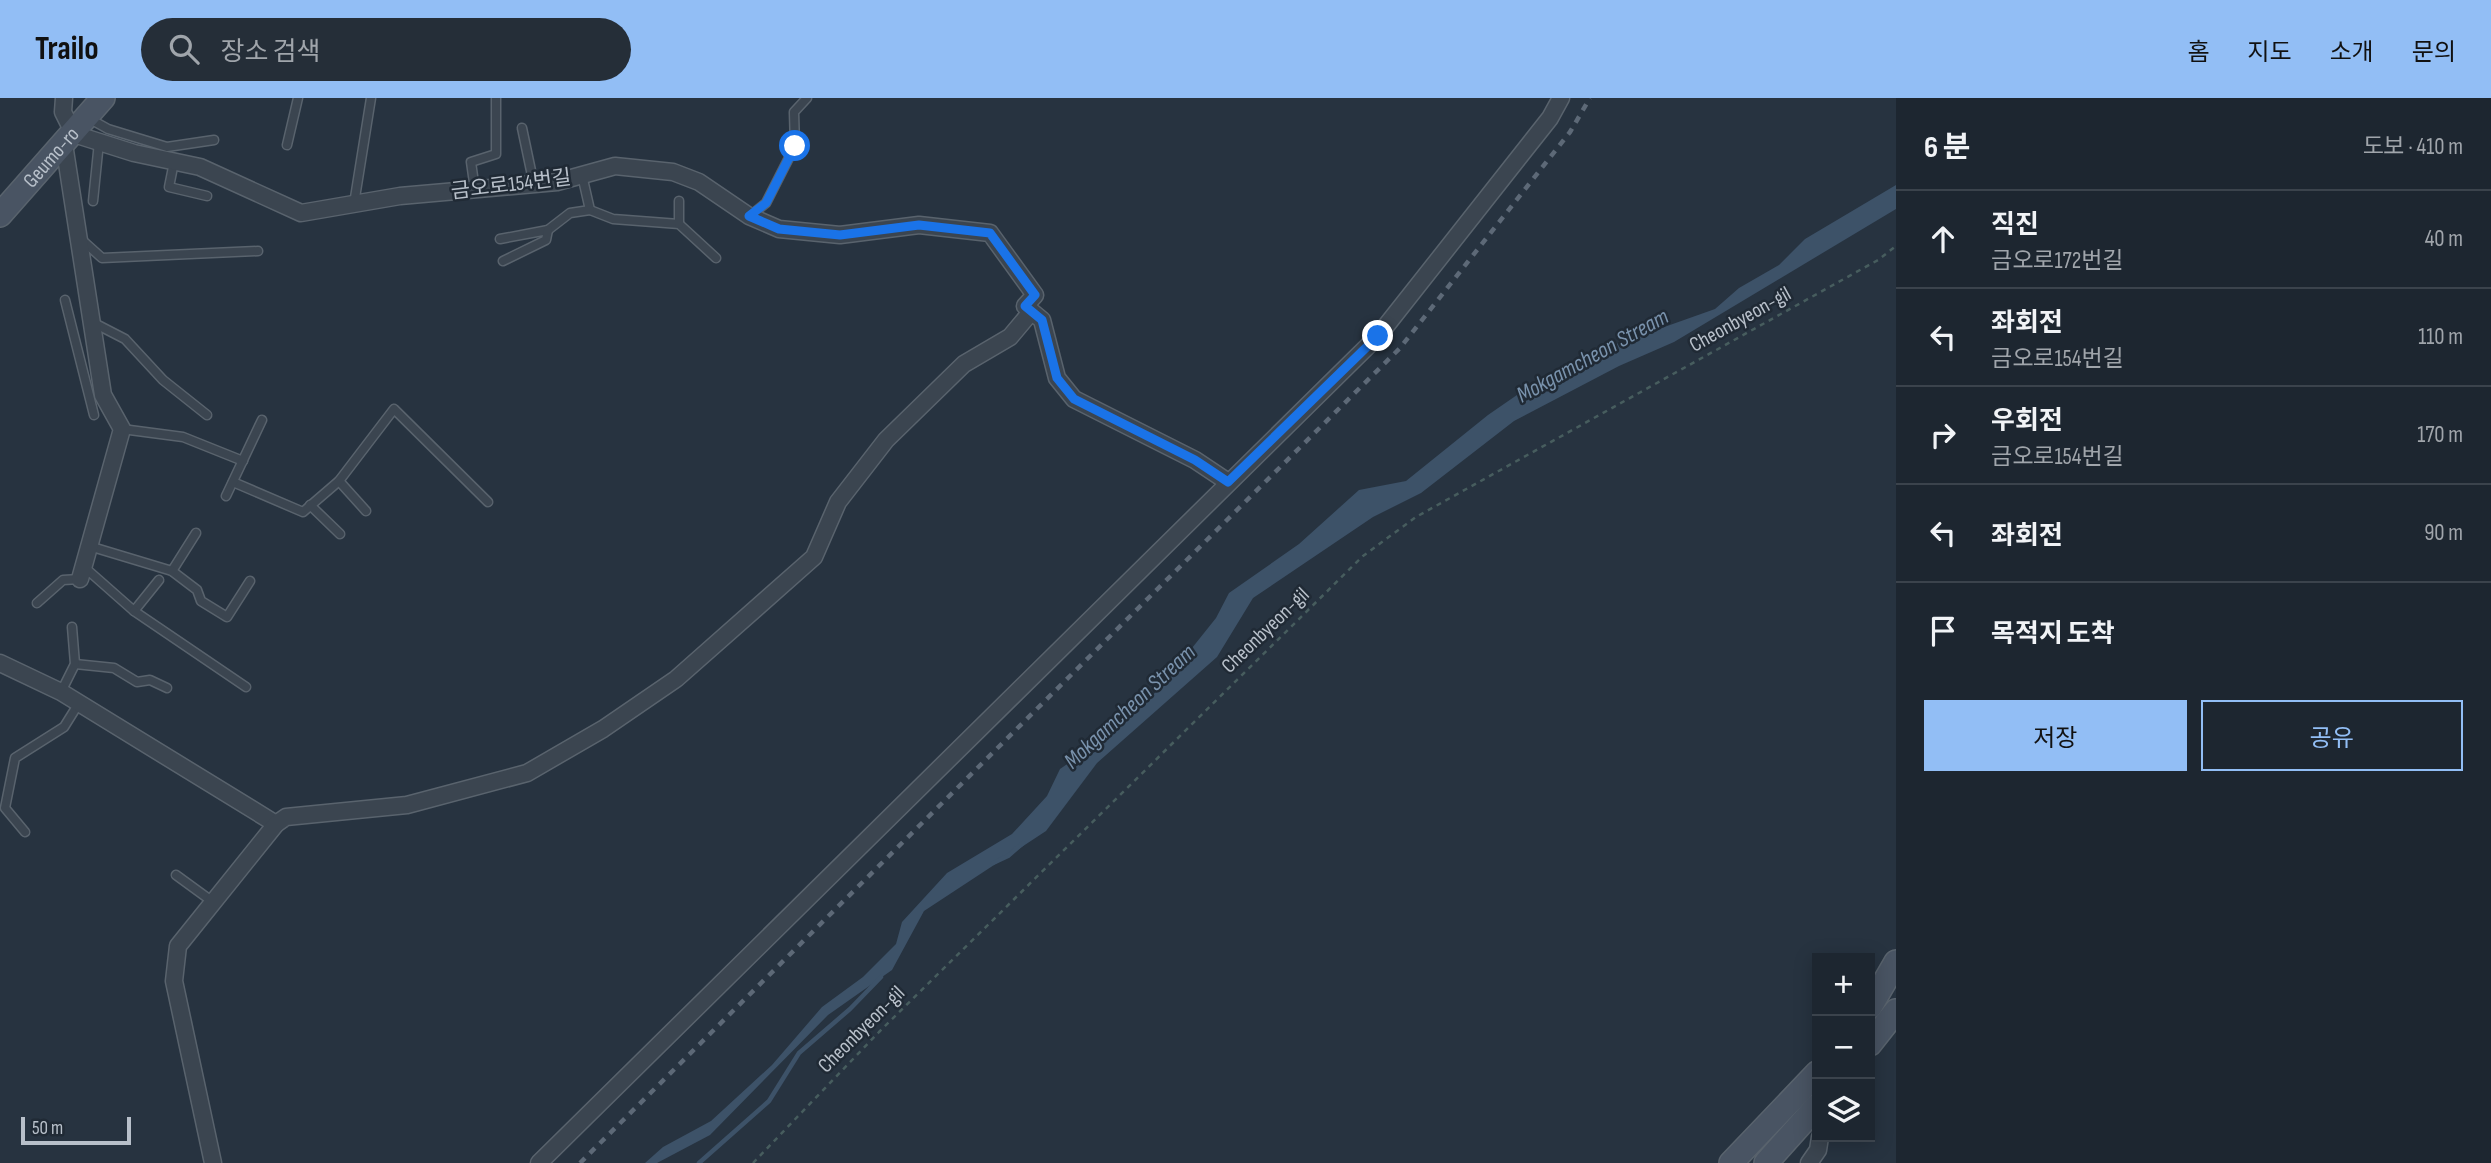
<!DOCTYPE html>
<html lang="ko">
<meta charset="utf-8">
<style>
:root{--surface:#1d2630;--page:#252e38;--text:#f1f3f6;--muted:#a0a5ab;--line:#3b434c;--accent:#92bef5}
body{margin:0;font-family:"Sofia Sans Condensed","Noto Sans KR",sans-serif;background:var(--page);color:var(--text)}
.controls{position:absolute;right:21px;bottom:21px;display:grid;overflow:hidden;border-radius:0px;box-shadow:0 4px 18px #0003}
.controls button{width:63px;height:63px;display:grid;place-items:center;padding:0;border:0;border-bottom:2px solid var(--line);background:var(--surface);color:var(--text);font:35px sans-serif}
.scale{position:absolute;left:21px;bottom:18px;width:110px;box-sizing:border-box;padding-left:7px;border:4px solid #b8c0ca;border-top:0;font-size:19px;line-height:24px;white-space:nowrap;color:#b8c0ca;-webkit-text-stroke:5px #202a35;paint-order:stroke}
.stop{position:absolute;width:21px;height:21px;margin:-16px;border:5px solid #1a73e8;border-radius:50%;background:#fff}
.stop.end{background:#1a73e8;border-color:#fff;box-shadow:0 2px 7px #0008}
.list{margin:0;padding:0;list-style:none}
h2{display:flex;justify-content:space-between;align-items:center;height:91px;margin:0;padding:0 28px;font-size:30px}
h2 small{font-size:23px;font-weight:400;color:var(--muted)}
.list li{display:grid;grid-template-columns:46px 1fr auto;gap:21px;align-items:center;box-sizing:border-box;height:98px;padding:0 28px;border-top:2px solid var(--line)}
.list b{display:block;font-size:26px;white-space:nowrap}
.list p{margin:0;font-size:23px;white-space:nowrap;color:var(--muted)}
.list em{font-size:23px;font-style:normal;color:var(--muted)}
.actions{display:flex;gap:14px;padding:21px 28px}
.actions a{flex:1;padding:16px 0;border:2px solid var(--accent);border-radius:0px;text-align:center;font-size:24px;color:var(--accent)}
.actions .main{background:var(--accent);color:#111}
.icon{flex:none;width:38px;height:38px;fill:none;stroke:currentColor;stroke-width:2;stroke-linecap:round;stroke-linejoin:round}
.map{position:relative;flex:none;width:1896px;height:1065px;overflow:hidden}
header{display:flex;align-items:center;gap:42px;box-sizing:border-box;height:98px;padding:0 35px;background:var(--accent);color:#111}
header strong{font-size:33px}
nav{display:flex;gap:38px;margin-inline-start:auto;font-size:24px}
.search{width:490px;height:63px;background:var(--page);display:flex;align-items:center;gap:18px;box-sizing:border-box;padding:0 24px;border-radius:38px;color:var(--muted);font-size:26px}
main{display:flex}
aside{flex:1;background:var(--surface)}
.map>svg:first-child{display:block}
.water{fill:#3d5268}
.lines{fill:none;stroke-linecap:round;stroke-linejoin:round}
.stream{stroke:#3d5268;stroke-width:4.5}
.lane-casing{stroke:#59636d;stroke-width:11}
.street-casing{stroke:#59636d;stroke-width:19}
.secondary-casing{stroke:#59636d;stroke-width:26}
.path{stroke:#475d5e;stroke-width:2.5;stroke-dasharray:5 5;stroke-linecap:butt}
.lane{stroke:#3b4550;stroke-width:8}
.street{stroke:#3b4550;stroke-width:16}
.secondary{stroke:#495463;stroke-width:23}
.rail{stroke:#5d6977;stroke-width:4.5;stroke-dasharray:7 7;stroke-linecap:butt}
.route{stroke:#1a73e8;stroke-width:9}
.labels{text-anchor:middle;stroke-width:5;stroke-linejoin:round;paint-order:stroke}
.street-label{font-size:21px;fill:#b8c0ca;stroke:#202a35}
.water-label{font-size:23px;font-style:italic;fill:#7992ac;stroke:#202a35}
</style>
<header>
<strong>Trailo</strong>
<div class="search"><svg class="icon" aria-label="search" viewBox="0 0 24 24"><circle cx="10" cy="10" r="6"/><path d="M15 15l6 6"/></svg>장소 검색</div>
<nav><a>홈</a><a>지도</a><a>소개</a><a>문의</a></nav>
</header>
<main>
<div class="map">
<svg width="1896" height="1065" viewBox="0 0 1896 1065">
<rect width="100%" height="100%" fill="#273340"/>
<path class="water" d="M1896,87V111L1674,244L1619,268L1514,323L1421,395L1373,419L1253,500L1217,559L1097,665L1046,733L924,813L892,872L828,917L710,1037L657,1065H645L663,1049L711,1023L772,967L822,909L863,879L896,846L902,824L947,775L1012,736L1047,698L1060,671L1115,633L1160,590L1216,520L1229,495L1299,446L1359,392L1406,383L1488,317L1533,286L1576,268L1608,249L1715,211L1739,190L1779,167L1805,141Z"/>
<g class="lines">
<g class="stream">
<path d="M993,765L1008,758L1023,745"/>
<path d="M699,1065L769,1003L799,955L850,911L881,879"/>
</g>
<defs>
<g id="lane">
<path d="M90,21L108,31L167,49L214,42"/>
<path d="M522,30L534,87"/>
<path d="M287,47L298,0"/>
<path d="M174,64L169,89L207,98"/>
<path d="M475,92L471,64L496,56V0"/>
<path d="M93,103L99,44"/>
<path d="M354,106L371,0"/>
<path d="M590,112L613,121L679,126L716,160"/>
<path d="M750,118L766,105L795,48L794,14L807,0"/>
<path d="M679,126V103"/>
<path d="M500,141L548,132L570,115L590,112L582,77"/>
<path d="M82,142L102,160L258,153"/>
<path d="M503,163L546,142L548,132"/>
<path d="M65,202L94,317"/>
<path d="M92,224L125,241L163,282L207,317"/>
<path d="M122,331L183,339L243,363"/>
<path d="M339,383L366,413"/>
<path d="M233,384L303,414L339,383L394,311L488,404"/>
<path d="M226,398L262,322"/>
<path d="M310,407L340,436"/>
<path d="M89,448L172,473L196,435"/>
<path d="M83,468L134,513L159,482"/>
<path d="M172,473L197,492L201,503L227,519L250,483"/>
<path d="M37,505L63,482L80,481"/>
<path d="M134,513L246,589"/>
<path d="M75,566L114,570L137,584L150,582L167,590"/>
<path d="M61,594L75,566L72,529"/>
<path d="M25,734L5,710L15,660L64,629L79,605"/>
<path d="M176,777L213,804"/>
</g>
<g id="street">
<path d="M64,0L63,14L74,36L134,55L200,69L301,115L400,98L557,84L615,68L673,74L699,84L749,118L779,131L840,137L919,127L990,135L1035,197L1025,208L1042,222L1057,280L1074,301L1195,362L1228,384"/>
<path d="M64,46L103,297L122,331L80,481"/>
<path d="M0,565L61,594L276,726"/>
<path d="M213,1065L174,883L178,848L276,726L286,719L407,707L527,675L603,631L676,581L814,459L838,404L886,342L964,266L1010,239L1031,214"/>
<path d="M539,1065L1378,238L1550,20L1561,0"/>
<path d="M1809,1065L1818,1052L1820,1039"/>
</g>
<g id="secondary">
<path id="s1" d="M0,117L103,0"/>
<path d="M1870,909L1896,864"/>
<path d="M1870,946L1896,913"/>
<path d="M1731,1065L1817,975"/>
<path d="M1766,1065L1817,1008"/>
</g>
</defs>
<use href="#lane" class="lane-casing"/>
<use href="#street" class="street-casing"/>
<use href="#secondary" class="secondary-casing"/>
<path class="path" d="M753,1065L879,934L1363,458L1416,419L1878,162L1896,148"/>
<use href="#lane" class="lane"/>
<use href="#street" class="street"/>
<use href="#secondary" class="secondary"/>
<path class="rail" d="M580,1065L1400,250L1570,34L1590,0"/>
</g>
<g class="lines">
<path class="route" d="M795,48L766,105L749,118L779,131L840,137L919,127L990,135L1035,197L1025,208L1042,222L1057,280L1074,301L1195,362L1228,384L1378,238"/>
</g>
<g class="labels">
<g class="street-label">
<text dy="7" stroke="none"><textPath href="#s1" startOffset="77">Geumo-ro</textPath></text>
<text transform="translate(511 86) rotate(-7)" y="7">금오로154번길</text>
<text transform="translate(1740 221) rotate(-29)" y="7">Cheonbyeon-gil</text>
<text transform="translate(1265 532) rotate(-44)" y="7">Cheonbyeon-gil</text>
<text transform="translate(861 931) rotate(-45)" y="7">Cheonbyeon-gil</text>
</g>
<g class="water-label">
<text transform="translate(1592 257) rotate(-29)" y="8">Mokgamcheon Stream</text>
<text transform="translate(1129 608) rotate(-43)" y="8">Mokgamcheon Stream</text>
</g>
</g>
</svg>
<div class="controls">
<button>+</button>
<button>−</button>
<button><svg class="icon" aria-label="layers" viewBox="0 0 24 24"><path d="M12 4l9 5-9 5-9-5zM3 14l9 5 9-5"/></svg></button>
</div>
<div class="scale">50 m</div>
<div class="stop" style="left:795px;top:48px"></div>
<div class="stop end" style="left:1378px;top:238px"></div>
</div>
<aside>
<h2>6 분<small>도보 · 410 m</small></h2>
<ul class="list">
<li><svg class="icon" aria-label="ahead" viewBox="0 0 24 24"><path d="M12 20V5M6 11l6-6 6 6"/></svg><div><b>직진</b><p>금오로172번길</p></div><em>40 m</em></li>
<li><svg class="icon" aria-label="left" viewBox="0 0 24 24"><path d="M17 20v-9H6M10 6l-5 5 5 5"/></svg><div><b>좌회전</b><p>금오로154번길</p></div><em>110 m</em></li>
<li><svg class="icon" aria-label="right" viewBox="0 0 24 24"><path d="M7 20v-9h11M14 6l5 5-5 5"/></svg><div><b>우회전</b><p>금오로154번길</p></div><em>170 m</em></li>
<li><svg class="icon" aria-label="left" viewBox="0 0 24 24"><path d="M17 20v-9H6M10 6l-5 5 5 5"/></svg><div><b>좌회전</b></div><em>90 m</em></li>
<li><svg class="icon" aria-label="arrive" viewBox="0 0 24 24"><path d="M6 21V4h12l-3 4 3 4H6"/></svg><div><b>목적지 도착</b></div></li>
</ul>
<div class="actions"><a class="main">저장</a><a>공유</a></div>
</aside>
</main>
